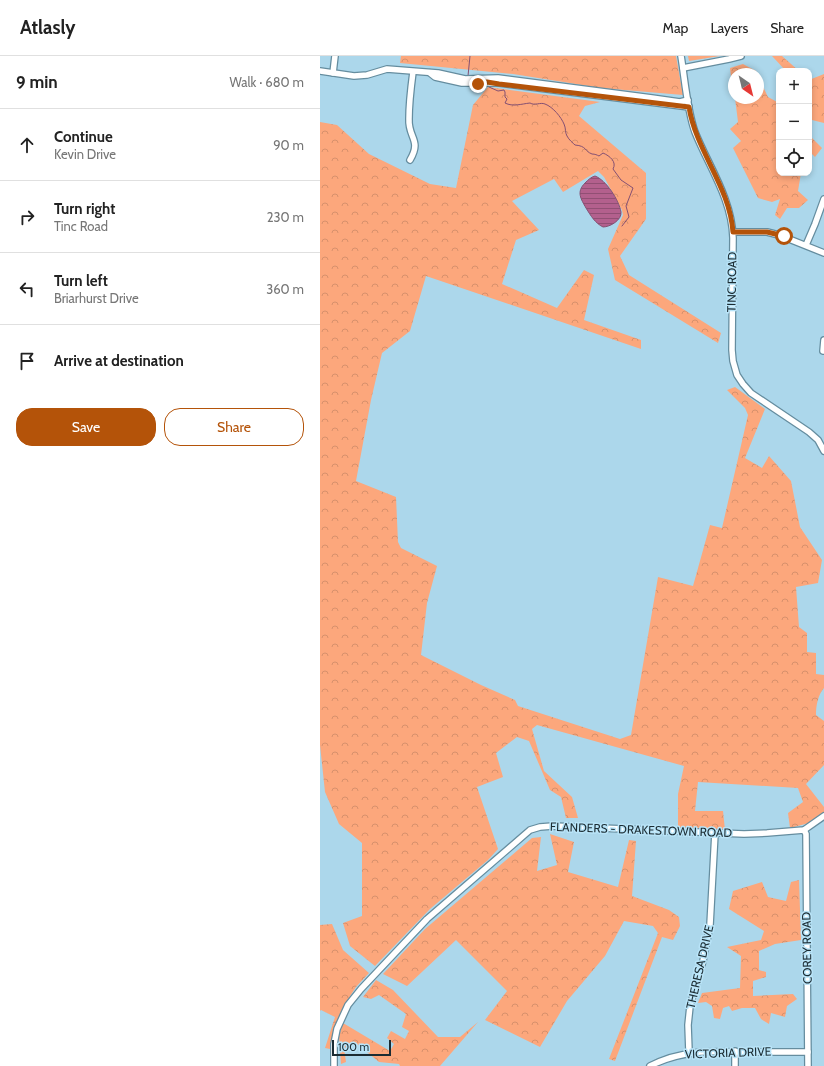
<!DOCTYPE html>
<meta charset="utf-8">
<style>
:root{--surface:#fff;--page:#f6f6f6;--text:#222;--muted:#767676;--line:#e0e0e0;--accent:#b45309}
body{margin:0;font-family:Cabin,sans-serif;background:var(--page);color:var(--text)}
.controls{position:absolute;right:12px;top:12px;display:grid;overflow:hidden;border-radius:8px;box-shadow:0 2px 6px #0003}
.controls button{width:36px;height:36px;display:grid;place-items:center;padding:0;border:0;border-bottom:1px solid var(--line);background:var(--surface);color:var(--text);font:20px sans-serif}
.compass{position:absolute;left:408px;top:12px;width:36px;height:36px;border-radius:50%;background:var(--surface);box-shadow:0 2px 6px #0003;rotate:145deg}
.scale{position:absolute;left:12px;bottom:10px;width:59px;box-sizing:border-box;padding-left:4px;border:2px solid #1b2c33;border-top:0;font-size:11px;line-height:14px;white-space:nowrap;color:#1b2c33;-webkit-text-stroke:3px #b9e4f8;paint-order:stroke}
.stop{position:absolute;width:12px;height:12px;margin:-9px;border:3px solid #b45309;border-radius:50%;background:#fff}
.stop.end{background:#b45309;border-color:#fff;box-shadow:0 1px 4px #0008}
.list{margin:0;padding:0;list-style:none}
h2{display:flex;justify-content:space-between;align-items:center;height:52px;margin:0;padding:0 16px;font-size:17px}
h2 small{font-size:13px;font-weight:400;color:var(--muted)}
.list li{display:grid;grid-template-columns:26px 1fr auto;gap:12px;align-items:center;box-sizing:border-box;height:72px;padding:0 16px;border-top:1px solid var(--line)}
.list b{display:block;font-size:15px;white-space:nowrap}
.list p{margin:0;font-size:13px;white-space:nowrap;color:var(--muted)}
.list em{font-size:13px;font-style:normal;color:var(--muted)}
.actions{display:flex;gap:8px;padding:12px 16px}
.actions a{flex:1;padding:9px 0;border:1px solid var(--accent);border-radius:16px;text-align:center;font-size:14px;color:var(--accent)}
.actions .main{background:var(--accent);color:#fff}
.icon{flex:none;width:22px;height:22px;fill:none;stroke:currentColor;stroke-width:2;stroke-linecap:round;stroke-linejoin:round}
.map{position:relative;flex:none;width:504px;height:1010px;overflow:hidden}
header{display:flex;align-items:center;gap:24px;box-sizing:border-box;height:56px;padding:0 20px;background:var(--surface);border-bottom:1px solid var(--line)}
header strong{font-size:19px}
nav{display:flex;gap:22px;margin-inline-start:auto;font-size:14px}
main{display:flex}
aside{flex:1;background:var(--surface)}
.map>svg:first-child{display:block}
.forest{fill:url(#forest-crowns)}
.water{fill:url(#water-rules);stroke:#855072}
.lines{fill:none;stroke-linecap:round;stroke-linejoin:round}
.stream{stroke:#855072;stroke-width:1}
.minor-casing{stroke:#658d9f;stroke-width:8}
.minor{stroke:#fff;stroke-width:5.5}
.route{stroke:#b45309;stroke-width:5}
.labels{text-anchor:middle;stroke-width:3;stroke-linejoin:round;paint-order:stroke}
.street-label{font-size:12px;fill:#1b2c33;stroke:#b9e4f8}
</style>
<header>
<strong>Atlasly</strong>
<nav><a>Map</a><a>Layers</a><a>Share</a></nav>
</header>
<main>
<aside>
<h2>9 min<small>Walk · 680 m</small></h2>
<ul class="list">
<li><svg class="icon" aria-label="ahead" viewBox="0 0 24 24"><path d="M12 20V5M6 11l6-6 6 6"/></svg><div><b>Continue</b><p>Kevin Drive</p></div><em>90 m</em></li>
<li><svg class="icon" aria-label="right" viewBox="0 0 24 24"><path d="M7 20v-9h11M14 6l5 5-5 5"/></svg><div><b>Turn right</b><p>Tinc Road</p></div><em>230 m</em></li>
<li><svg class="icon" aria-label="left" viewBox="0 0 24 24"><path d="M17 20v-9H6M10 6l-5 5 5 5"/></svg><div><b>Turn left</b><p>Briarhurst Drive</p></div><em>360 m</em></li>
<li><svg class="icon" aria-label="arrive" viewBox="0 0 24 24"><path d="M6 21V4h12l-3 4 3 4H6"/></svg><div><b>Arrive at destination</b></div></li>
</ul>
<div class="actions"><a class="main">Save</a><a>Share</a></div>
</aside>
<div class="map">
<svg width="504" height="1010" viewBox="0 0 504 1010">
<defs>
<pattern id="forest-crowns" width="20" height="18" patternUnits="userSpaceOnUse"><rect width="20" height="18" fill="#fca77c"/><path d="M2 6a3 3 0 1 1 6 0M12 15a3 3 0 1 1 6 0" fill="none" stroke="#d7906c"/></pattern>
<pattern id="water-rules" width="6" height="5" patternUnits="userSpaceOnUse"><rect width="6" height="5" fill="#b3608d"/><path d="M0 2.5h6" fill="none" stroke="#914f74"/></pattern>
</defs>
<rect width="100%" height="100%" fill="#acd7eb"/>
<g class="forest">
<path d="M81,0H356L363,39L281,32L193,18L80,7Z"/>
<path d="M368,0H400L369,5Z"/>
<path d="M452,0H462L479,15H466Z"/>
<path d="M423,8L436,15L437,18H414V28L412,29L410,12Z"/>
<path d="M504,18V67L492,64L489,69V24Z"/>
<path d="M438,20L448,41L459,47V117H481L478,135L488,144L479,152H467L460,163L455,159L460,143L452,146L438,142L413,92L421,85L410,73L418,66L415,42H424L425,43L427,42H438Z"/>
<path d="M168,31L280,46L265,50L259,60L326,117V163L300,200L309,219L401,277L398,287L295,224L288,193L303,159L302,154L284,121L278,115L243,136L234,123L192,145L219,174L196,184L182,228L237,252L264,214L274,219L264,264L321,284V293L106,220L90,275L62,297L51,344L36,425L76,441L78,486L81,492L117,510L107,547L101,599L161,629L195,644L198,650L300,683L311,679L338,521L373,530L390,469L402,472L428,359L425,352L407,334L415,331L445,353L425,402L442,412L449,400L471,425L480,471L502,504L498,527L476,531L479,571L487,577V596L496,597V618L504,619V632C498,639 496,649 496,659L504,665V709L486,728L504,751V756L489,767L470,772L468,757L483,746L478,732L378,726L375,755H403L405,774L358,772V738L364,710L217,669L212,673L224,715L252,741L258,762H246L241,741L230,734L209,685L197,681L176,697L183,721L157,731L178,793L168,804L110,853L55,910L30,890L23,867L42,860V787L19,768L5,736L0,689V66L17,69L49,98L110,128L136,132L153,49Z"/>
<path d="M489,79L502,92L495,101L489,95Z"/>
<path d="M230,778L254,786L248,816L298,831L309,784L316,785L312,840L349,854L359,861L360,870L353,884L342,881L295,1005L289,1003L338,877L333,870L304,865L285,900L247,945L220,991L165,964L187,935L136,884L87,930L63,918L105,873L212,782L221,781L217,815L237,809Z"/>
<path d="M479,824L481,884L455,888L439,895V914L446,916V921L433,925V940L473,938L477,943L467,950L465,961L451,957L449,968L441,963L435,952H422L412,955L409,950L403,952L400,963L394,962L392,950L386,946L378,947L382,937L420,932L421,900L407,891L441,884L444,875L409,853L413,835L442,826L448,841L466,845L471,826Z"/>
<path d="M12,868L23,894L49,917L36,931L23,951L10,993L5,992L15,961L1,954L0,955V869Z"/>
<path d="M56,924L73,934L118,981H140L158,966L120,1010H80L79,1008L59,1006L36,987L24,992L26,1006L21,1008L19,980L23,967L70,995L74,988L67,982L71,975L85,983L89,975L82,971L86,958L59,939L51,943L43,941Z"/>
</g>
<path class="water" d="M275,120C286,124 299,144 301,156C302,164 290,171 283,171C275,167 271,160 266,152C261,143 256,136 265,127C268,124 271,121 275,120Z"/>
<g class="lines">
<g class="stream">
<path d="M148,20L150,0"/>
<path d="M169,31L178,35L184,34L185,36V41L187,43L185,47C193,51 201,48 210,47C215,50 220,46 225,48C233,51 241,61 244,68C246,72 245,77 247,80C249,84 253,87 255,89C267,90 264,95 272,98C275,98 277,99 279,100L283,97C290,100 297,106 293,113L301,124L313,132L306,150L309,161L302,170"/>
</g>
<defs>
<g id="minor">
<path d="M361,0C365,24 367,54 375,76C389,111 412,143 413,182L412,294L413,305L417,319L423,328L431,337L489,376L498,384L504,395"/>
<path d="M363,12L409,3L421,0"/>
<path d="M0,15L34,20L47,19L67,13L118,17L145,23L178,22L332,42L360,46L368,44"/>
<path d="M13,17L15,0"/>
<path d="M110,17L115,21L142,27H179L369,51"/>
<path d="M90,104C102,84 88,82 89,63C89,47 91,31 93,16"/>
<path d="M413,176H447L459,179L504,197"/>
<path d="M486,189L495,168L504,143"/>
<path d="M503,295L504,284"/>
<path d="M484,774L486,778L488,1010"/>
<path d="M369,996L368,969L370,950L383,905L390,869L395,777"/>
<path d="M14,1010V988L17,973L28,949L41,933L107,863L210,774L220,771L233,770L424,778L447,777L484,774L504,760"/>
<path d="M330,1010C361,994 389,995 423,996C444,996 466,996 488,996"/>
<path d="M415,1010V995"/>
</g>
</defs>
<use href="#minor" class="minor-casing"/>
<use href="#minor" class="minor"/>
</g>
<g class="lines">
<path class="route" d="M158,28L167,26L179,28L369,51C376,95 410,131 413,176H447L464,180"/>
</g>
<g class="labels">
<g class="street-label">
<text transform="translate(412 226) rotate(-89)" y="4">TINC ROAD</text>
<text transform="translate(321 774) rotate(2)" y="4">FLANDERS - DRAKESTOWN ROAD</text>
<text transform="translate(487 892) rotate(-91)" y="4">COREY ROAD</text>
<text transform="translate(380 911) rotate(-77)" y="4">THERESA DRIVE</text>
<text transform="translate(408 997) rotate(-2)" y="4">VICTORIA DRIVE</text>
</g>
</g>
</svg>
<div class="controls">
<button>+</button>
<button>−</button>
<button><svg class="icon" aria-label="locate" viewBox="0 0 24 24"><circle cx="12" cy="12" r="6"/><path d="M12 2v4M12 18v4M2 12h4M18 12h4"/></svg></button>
</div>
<svg class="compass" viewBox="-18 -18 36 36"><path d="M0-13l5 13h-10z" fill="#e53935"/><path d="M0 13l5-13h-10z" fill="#767676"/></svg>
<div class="scale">100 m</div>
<div class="stop" style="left:464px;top:180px"></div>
<div class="stop end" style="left:158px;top:28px"></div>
</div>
</main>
